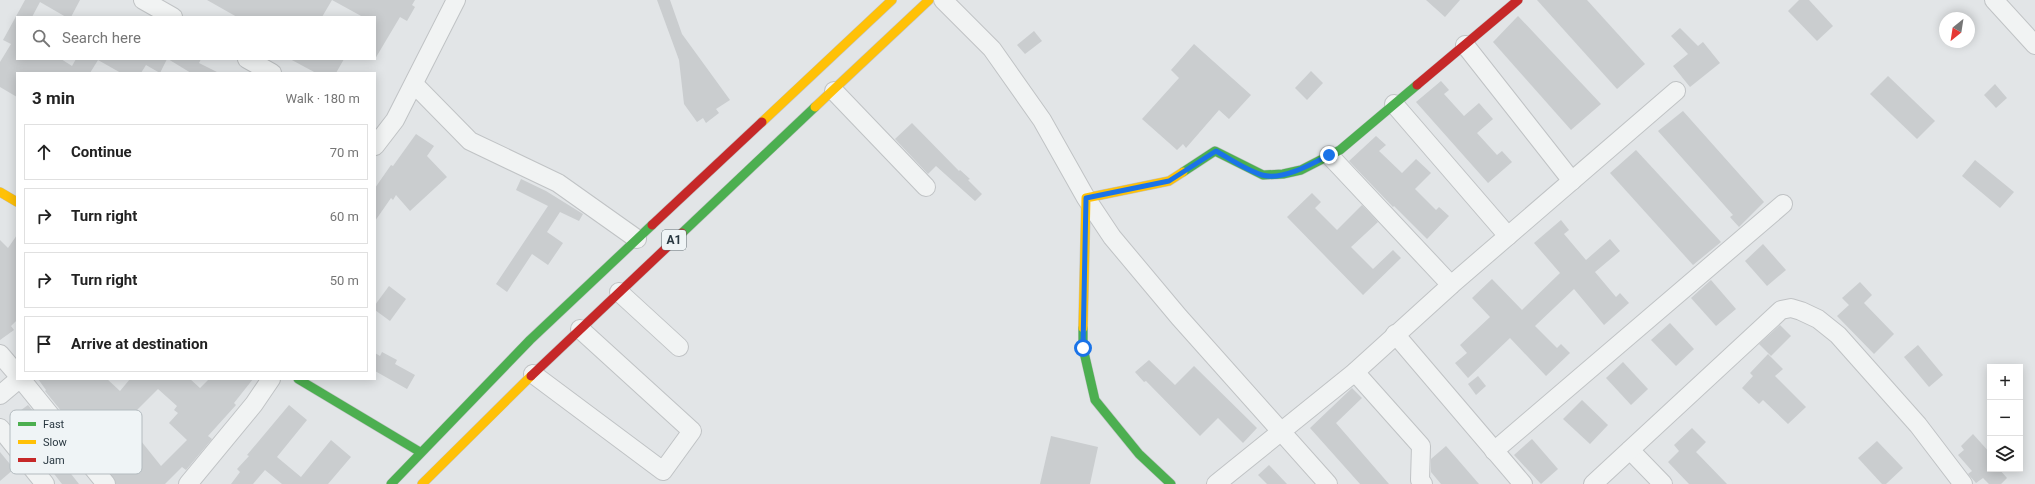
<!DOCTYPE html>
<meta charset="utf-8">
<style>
:root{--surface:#fff;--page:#f2f2f2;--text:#222;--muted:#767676;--line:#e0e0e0}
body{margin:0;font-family:Roboto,sans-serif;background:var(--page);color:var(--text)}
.controls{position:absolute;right:12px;bottom:12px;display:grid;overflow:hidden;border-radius:0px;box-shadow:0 2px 10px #0003}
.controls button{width:36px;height:36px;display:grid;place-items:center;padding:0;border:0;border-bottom:1px solid var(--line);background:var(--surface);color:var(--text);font:20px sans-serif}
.compass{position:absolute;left:1939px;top:12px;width:36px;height:36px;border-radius:50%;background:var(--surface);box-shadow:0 2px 10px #0003;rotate:210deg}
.stop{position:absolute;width:12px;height:12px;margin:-9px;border:3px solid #1a73e8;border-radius:50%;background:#fff}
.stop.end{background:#1a73e8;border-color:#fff;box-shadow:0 1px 4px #0008}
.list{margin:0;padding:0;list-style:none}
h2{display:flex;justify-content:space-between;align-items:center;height:52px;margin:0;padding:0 16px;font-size:17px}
h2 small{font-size:13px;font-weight:400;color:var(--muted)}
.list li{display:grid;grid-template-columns:26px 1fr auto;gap:12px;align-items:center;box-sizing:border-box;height:56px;margin:0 8px 8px;padding:0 8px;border:1px solid var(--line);border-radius:0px}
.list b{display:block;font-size:15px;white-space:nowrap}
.list em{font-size:13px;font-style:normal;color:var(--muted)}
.icon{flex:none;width:22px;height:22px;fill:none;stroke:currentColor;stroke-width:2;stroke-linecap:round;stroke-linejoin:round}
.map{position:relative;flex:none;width:2035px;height:484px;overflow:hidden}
.search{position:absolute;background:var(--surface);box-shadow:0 2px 10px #0003;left:16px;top:16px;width:360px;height:44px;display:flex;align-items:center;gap:10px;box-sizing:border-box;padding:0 14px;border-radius:0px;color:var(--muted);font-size:15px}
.panel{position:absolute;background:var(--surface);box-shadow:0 2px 10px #0003;left:16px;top:72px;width:360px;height:308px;border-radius:0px}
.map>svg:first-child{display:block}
.building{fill:#cacdcf;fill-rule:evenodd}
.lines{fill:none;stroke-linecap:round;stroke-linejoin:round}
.street-casing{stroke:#c0c3c5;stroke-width:20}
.fast-casing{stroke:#c0c3c5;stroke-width:10}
.slow-casing{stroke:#c0c3c5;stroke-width:10}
.jam-casing{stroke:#c0c3c5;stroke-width:10}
.street{stroke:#f1f3f3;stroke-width:18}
.fast{stroke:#4caf50;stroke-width:9}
.slow{stroke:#ffc107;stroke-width:9}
.jam{stroke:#c62828;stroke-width:9}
.route{stroke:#1a73e8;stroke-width:5}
.labels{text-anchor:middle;stroke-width:3;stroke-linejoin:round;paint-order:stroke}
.shield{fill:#eff4f6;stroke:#647077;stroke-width:1}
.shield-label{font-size:12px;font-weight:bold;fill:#283740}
.key{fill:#eff4f6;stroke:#b3bbbf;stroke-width:1}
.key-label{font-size:11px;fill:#283740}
</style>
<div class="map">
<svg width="2035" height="484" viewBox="0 0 2035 484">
<rect width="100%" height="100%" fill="#e2e5e7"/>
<g class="building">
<path d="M25,0H80L71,17H66L40,2L32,17H17V59H61L72,66L76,59H167L160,73L146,65L141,73H121L98,60L90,73H17V97L0,87V62L11,44L3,40Z"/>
<path d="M207,0H415L412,5L415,7L407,21L400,17L375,59V17H363L332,0L322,17H237Z"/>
<path d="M657,0H670L682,34L730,100L716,109L719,113L706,123L703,118L697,122L684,104L679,60Z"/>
<path d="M1426,0H1460L1445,17Z"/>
<path d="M1537,0H1587L1645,64L1617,89Z"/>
<path d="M1799,0H1809L1833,26L1817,41L1788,11Z"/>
<path d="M1518,16L1601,104L1571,130L1493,42Z"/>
<path d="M1680,28L1698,46L1703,42L1720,63L1690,87L1673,66L1688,54L1671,36Z"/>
<path d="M1034,31L1042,41L1025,54L1017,45Z"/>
<path d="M1194,44L1251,95L1229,119L1219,110L1186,148L1183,144L1177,150L1142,119L1179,78L1171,70Z"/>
<path d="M168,59H201L199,63L219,73H191Z"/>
<path d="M290,59H344L336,73H316Z"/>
<path d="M1311,71L1323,83L1307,100L1295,88Z"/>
<path d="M1888,76L1935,121L1917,139L1870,94Z"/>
<path d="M1441,81L1449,90L1444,94L1464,116L1479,103L1493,119L1477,133L1497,155L1502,151L1512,162L1488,183L1416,102Z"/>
<path d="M1995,84L2007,98L1996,108L1984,95Z"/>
<path d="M1683,111L1764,202L1739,227L1730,217L1733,215L1658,131Z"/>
<path d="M912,123L959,171L960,170L970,179L968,180L982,194L975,201L936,166L928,174L895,139Z"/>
<path d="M416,134L434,146L427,156L447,177L410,211L396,195L393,200L391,198L375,221V188L391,165L393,166Z"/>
<path d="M1376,136L1386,145L1379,151L1402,173L1416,159L1431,173L1415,189L1436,210L1439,207L1449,216L1427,239L1394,206L1393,207L1349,161Z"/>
<path d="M1636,150L1721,242L1693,265L1610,173Z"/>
<path d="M1975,160L2014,192L2000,208L1962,176Z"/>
<path d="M521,179L546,191L583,214L579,221L560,212L547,232L563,243L548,265L532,254L507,292L496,284L548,206L516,190Z"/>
<path d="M1312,193L1321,202L1315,208L1337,230L1362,205L1378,222L1351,247L1373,269L1393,250L1401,258L1363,295L1287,217Z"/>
<path d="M1561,220L1569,230L1564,234L1586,260L1610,239L1620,251L1595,272L1616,297L1620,293L1629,303L1604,325L1574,289L1535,326L1557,348L1561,344L1570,353L1546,376L1510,338L1468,378L1455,363L1467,353L1460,345L1490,317L1472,298L1492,279L1522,310L1560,273L1534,243Z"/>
<path d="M17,235V320L11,326L14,330L0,340V240L8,248Z"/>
<path d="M1763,244L1786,270L1767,286L1745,261Z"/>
<path d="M1711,280L1736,309L1716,326L1691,298Z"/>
<path d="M1860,282L1872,295L1864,303L1894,334L1874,354L1837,316L1849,305L1842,298Z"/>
<path d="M389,286L406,299L390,321L375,310V305Z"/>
<path d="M1670,323L1694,349L1676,366L1651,340Z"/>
<path d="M1780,325L1791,336L1771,356L1759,344Z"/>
<path d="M1918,345L1943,375L1929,387L1904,357Z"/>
<path d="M382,352L397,360L395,364L415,375L407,389L375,371V353L380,356Z"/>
<path d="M1768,354L1783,369L1775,376L1806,407L1788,424L1763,400L1759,404L1742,388L1753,376L1750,373Z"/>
<path d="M1149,360L1175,385L1194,366L1257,428L1243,443L1218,418L1200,436L1146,381L1144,382L1135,372Z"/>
<path d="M1623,362L1648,389L1631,405L1606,378Z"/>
<path d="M1478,376L1486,386L1476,395L1468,384Z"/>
<path d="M38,379H107L120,391L130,379H190L200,388L209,379H253L234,403L236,405L208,436L212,439L186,470L182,467L165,484H116L106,466L45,391L46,390ZM158,389L177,406L174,410L178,413L169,423L187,440L161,466L129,426L139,415L135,412Z"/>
<path d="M1352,388L1362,398L1336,423L1389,484H1360L1310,428Z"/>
<path d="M1582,400L1608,425L1590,444L1563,419Z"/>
<path d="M28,405L69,455L60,460L79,484H62L23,434L26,432L13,416Z"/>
<path d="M289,405L307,420L277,457L301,477L331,440L351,457L328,484H282L265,470L253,484H231L240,472L237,469L249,456L247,455Z"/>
<path d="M1692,428L1706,442L1696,452L1727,484H1689L1668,462L1679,451L1674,445Z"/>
<path d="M1973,434L1990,453V469H1999L2007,478L2001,484H1989L1983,478L1976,483L1968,474L1972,471L1958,455L1964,450L1961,446Z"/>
<path d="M1051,436L1098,447L1090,484H1040Z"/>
<path d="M1532,439L1558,469L1541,484L1514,455Z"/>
<path d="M1877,441L1903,468L1886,484H1882L1858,458Z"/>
<path d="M1446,446L1479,484H1441L1431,472V459Z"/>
<path d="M0,452L14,469L0,481Z"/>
<path d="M1269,465L1287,484H1267L1258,475Z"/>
</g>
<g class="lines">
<defs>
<g id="street">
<path d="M143,0L173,17"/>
<path d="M943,0L992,49L1042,120L1086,198L1112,237L1179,317L1328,484"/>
<path d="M1994,0L2035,45"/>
<path d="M1465,45L1572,181"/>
<path d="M247,59L272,73"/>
<path d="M414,84L470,141L558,183L637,239"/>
<path d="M834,91L926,187"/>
<path d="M1394,104L1508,236"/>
<path d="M375,146L395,120L456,0"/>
<path d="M1329,155L1451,285"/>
<path d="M619,292L679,347"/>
<path d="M1395,334L1523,484"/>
<path d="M0,354L17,374"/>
<path d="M1355,372L1421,446L1420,480L1423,484"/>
<path d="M533,374L663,471L692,431L580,329"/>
<path d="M21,379L106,484"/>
<path d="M0,395L19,379"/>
<path d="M0,428L45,484"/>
<path d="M1630,450L1663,484"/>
<path d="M1494,451L1783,204"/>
<path d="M188,484L254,404L271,379"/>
<path d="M1216,484L1355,372L1451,285L1676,91"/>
<path d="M1593,484L1781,310L1791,308L1801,311L1818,319L1838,335L1918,425L1963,484"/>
</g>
<g id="fast">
<path d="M1183,172L1215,151L1263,175L1283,174L1301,170L1340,150L1417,85"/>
<path d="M682,233L815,107"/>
<path d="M1083,328V348L1095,400L1139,454L1171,484"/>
<path d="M298,379L420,452"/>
<path d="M391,484L530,340L652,225"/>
</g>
<g id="slow">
<path d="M815,107L929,0"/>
<path d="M762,122L892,0"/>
<path d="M0,192L17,202"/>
<path d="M1083,328L1086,198L1169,181L1183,172"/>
<path d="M422,484L531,376"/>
</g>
<g id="jam">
<path d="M1417,85L1518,0"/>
<path d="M652,225L762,122"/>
<path d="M531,376L682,233"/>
</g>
</defs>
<use href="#street" class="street-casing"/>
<use href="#fast" class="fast-casing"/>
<use href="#slow" class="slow-casing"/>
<use href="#jam" class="jam-casing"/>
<use href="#street" class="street"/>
<use href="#fast" class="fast"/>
<use href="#slow" class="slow"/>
<use href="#jam" class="jam"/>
</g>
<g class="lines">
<path class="route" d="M1083,348L1086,198L1169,181L1216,151C1230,159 1246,170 1262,175C1282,181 1312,164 1329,155"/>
</g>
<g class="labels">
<rect class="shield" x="662" y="230" width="24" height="20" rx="3"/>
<g class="shield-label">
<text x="674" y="244">A1</text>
</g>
</g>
<rect x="10" y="410" width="132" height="64" rx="6" class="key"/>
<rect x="18" y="422" width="18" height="4" fill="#4caf50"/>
<rect x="18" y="440" width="18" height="4" fill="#ffc107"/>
<rect x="18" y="458" width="18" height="4" fill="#c62828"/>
<g class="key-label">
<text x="43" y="428">Fast</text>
<text x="43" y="446">Slow</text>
<text x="43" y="464">Jam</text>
</g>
</svg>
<div class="controls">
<button>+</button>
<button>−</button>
<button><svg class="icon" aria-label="layers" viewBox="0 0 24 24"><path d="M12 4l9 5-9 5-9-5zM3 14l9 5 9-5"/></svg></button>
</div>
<svg class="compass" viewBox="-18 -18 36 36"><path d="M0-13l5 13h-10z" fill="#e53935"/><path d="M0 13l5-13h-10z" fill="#767676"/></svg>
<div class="stop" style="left:1083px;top:348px"></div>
<div class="stop end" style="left:1329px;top:155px"></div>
<div class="search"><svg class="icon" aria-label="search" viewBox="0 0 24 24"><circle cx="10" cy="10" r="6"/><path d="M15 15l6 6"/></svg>Search here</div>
<section class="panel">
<h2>3 min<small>Walk · 180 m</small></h2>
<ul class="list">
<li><svg class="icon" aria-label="ahead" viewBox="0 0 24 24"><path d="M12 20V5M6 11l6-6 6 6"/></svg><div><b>Continue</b></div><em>70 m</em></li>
<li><svg class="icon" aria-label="right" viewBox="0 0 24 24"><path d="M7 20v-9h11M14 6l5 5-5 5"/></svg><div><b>Turn right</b></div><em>60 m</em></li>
<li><svg class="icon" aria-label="right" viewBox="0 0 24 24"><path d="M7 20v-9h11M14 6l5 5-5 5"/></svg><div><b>Turn right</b></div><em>50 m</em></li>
<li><svg class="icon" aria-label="arrive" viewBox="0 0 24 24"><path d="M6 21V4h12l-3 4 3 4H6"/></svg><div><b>Arrive at destination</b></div></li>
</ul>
</section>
</div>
